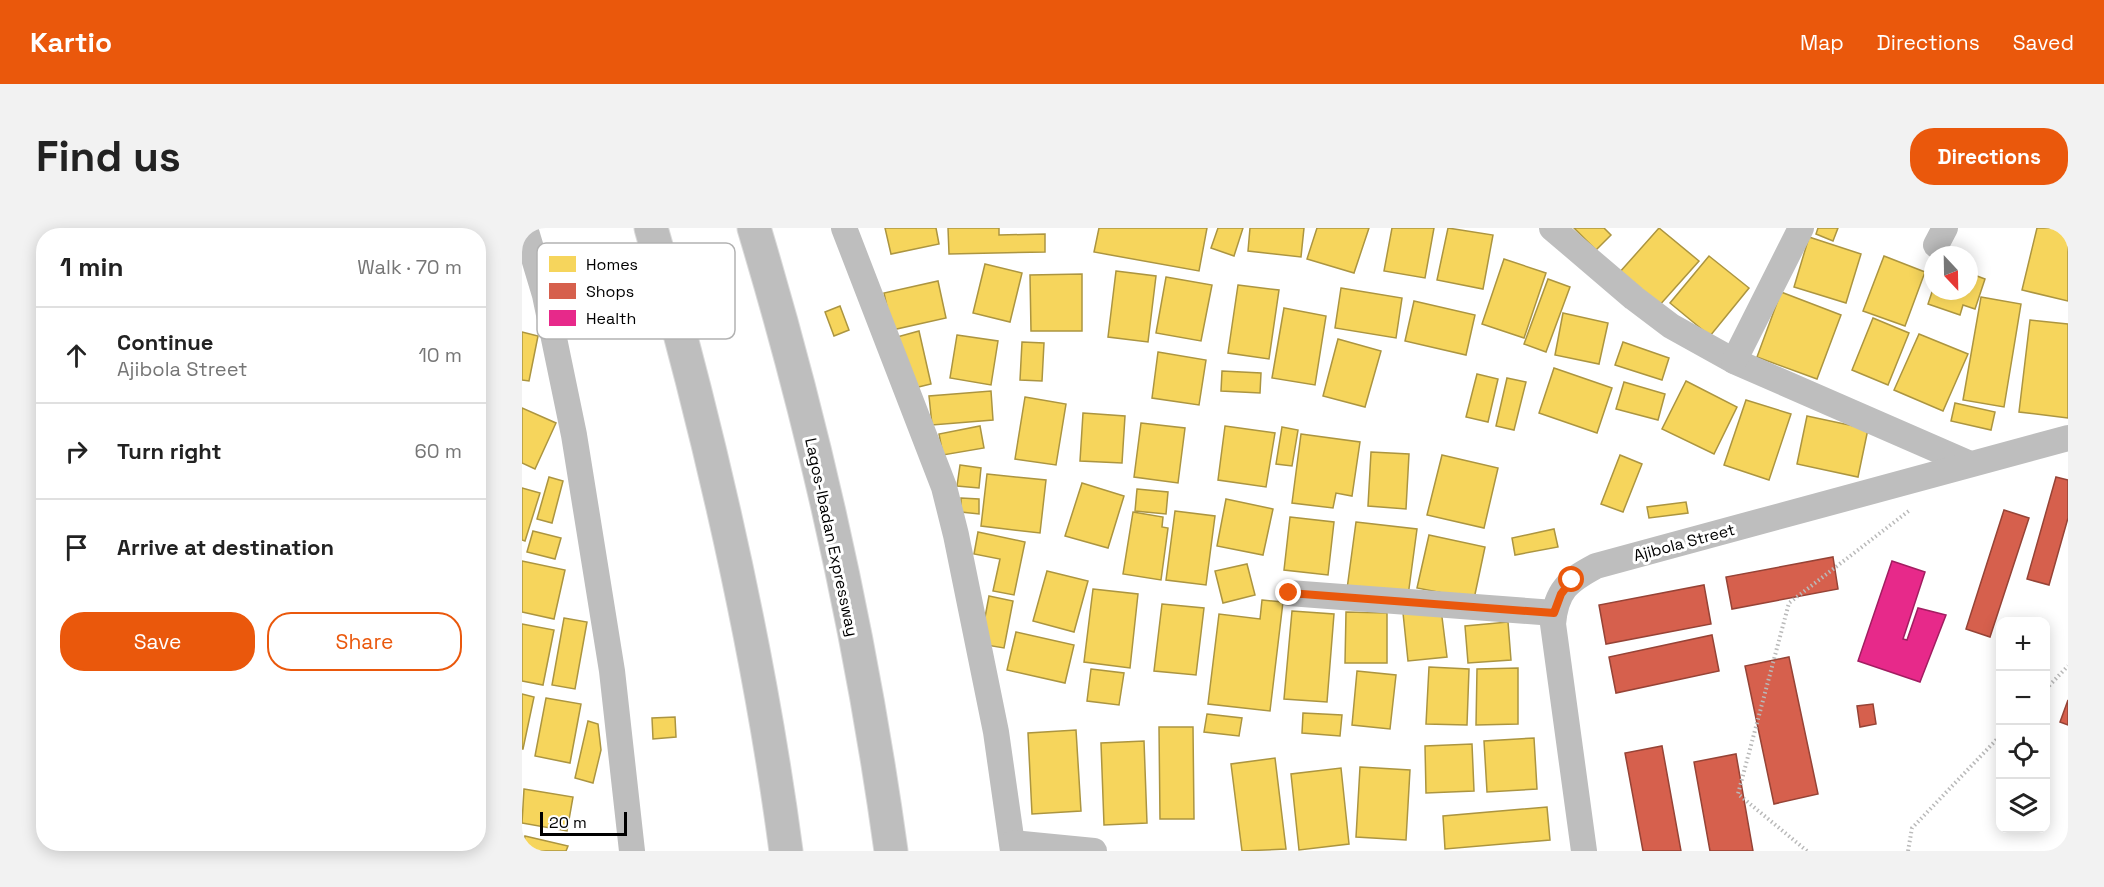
<!DOCTYPE html>
<meta charset="utf-8">
<style>
:root{--surface:#fff;--page:#f2f2f2;--text:#222;--muted:#767676;--line:#e0e0e0;--accent:#ea580c}
body{margin:0;font-family:"Space Grotesk",sans-serif;background:var(--page);color:var(--text)}
.controls{position:absolute;right:18px;bottom:18px;display:grid;overflow:hidden;border-radius:12px;box-shadow:0 3px 15px #0003}
.controls button{width:54px;height:54px;display:grid;place-items:center;padding:0;border:0;border-bottom:2px solid var(--line);background:var(--surface);color:var(--text);font:30px sans-serif}
.compass{position:absolute;left:1402px;top:18px;width:54px;height:54px;border-radius:50%;background:var(--surface);box-shadow:0 3px 15px #0003;rotate:158deg}
.scale{position:absolute;left:18px;bottom:15px;width:87px;box-sizing:border-box;padding-left:6px;border:3px solid #000;border-top:0;font-size:16px;line-height:21px;white-space:nowrap;color:#000;-webkit-text-stroke:4px #fff;paint-order:stroke}
.stop{position:absolute;width:18px;height:18px;margin:-14px;border:4px solid #ea580c;border-radius:50%;background:#fff}
.stop.end{background:#ea580c;border-color:#fff;box-shadow:0 2px 6px #0008}
.list{margin:0;padding:0;list-style:none}
h2{display:flex;justify-content:space-between;align-items:center;height:78px;margin:0;padding:0 24px;font-size:26px}
h2 small{font-size:20px;font-weight:400;color:var(--muted)}
.list li{display:grid;grid-template-columns:39px 1fr auto;gap:18px;align-items:center;box-sizing:border-box;height:96px;padding:0 24px;border-top:2px solid var(--line)}
.list b{display:block;font-size:22px;white-space:nowrap}
.list p{margin:0;font-size:20px;white-space:nowrap;color:var(--muted)}
.list em{font-size:20px;font-style:normal;color:var(--muted)}
.actions{display:flex;gap:12px;padding:18px 24px}
.actions a{flex:1;padding:14px 0;border:2px solid var(--accent);border-radius:24px;text-align:center;font-size:21px;color:var(--accent)}
.actions .main{background:var(--accent);color:#fff}
.icon{flex:none;width:33px;height:33px;fill:none;stroke:currentColor;stroke-width:2;stroke-linecap:round;stroke-linejoin:round}
.map{position:relative;flex:none;width:1546px;height:623px;overflow:hidden;border-radius:24px}
header{display:flex;align-items:center;gap:36px;box-sizing:border-box;height:84px;padding:0 30px;background:var(--accent);color:#fff}
header strong{font-size:28px}
nav{display:flex;gap:33px;margin-inline-start:auto;font-size:21px}
.intro{display:flex;align-items:center;justify-content:space-between;box-sizing:border-box;height:144px;padding:0 36px}
h1{margin:0;font-size:42px}
.button{padding:15px 27px;border-radius:24px;background:var(--accent);color:#fff;font-size:21px;font-weight:700}
main{display:flex;gap:36px;padding:0 36px}
aside{flex:1;background:var(--surface);border-radius:24px;box-shadow:0 3px 15px #0003}
.map>svg:first-child{display:block}
.homes{fill:#f6d55c;stroke:#ac9540;stroke-width:1.5}
.shops{fill:#d6604d;stroke:#964336;stroke-width:1.5}
.health{fill:#e7298a;stroke:#a21d61;stroke-width:1.5}
.lines{fill:none;stroke-linecap:round;stroke-linejoin:round}
.highway-casing{stroke:#dbdbdb;stroke-width:35}
.path{stroke:#b9b9b9;stroke-width:4;stroke-dasharray:1.5 3;stroke-linecap:butt}
.street{stroke:#bebebe;stroke-width:26}
.highway{stroke:#bebebe;stroke-width:33}
.route{stroke:#ea580c;stroke-width:8}
.labels{text-anchor:middle;stroke-width:6;stroke-linejoin:round;paint-order:stroke}
.street-label{font-size:16px;fill:#000;stroke:#fff}
.key{fill:#fff;stroke:#b2b2b2;stroke-width:1.5}
.key-label{font-size:16px;fill:#000}
</style>
<header>
<strong>Kartio</strong>
<nav><a>Map</a><a>Directions</a><a>Saved</a></nav>
</header>
<div class="intro"><h1>Find us</h1><a class="button">Directions</a></div>
<main>
<aside>
<h2>1 min<small>Walk · 70 m</small></h2>
<ul class="list">
<li><svg class="icon" aria-label="ahead" viewBox="0 0 24 24"><path d="M12 20V5M6 11l6-6 6 6"/></svg><div><b>Continue</b><p>Ajibola Street</p></div><em>10 m</em></li>
<li><svg class="icon" aria-label="right" viewBox="0 0 24 24"><path d="M7 20v-9h11M14 6l5 5-5 5"/></svg><div><b>Turn right</b></div><em>60 m</em></li>
<li><svg class="icon" aria-label="arrive" viewBox="0 0 24 24"><path d="M6 21V4h12l-3 4 3 4H6"/></svg><div><b>Arrive at destination</b></div></li>
</ul>
<div class="actions"><a class="main">Save</a><a>Share</a></div>
</aside>
<div class="map">
<svg width="1546" height="623" viewBox="0 0 1546 623">
<rect width="100%" height="100%" fill="#fff"/>
<g class="homes">
<path d="M363,0H414L417,16L369,26Z"/>
<path d="M426,0H477V7L523,6V24L427,26Z"/>
<path d="M577,0H685L677,43L572,24Z"/>
<path d="M696,0H721L712,28L689,20Z"/>
<path d="M728,0H782L779,29L726,23Z"/>
<path d="M795,0H847L832,45L785,31Z"/>
<path d="M870,0H912L903,50L862,43Z"/>
<path d="M926,0L971,7L961,61L915,52Z"/>
<path d="M1052,0H1082L1089,7L1074,22Z"/>
<path d="M1137,0L1177,33L1136,79L1097,45Z"/>
<path d="M1296,0H1316L1311,13L1294,6Z"/>
<path d="M1515,0H1546V73L1500,62Z"/>
<path d="M1287,9L1339,26L1324,75L1272,59Z"/>
<path d="M1187,28L1227,60L1188,108L1148,75Z"/>
<path d="M1362,28L1403,44L1383,98L1341,83Z"/>
<path d="M982,31L1024,45L1002,110L960,96Z"/>
<path d="M463,36L500,45L488,94L451,85Z"/>
<path d="M594,43L634,48L626,114L586,109Z"/>
<path d="M1447,45L1463,51L1453,81L1441,77L1438,87L1406,76L1411,61V63H1447Z"/>
<path d="M560,46V103H509L508,47Z"/>
<path d="M644,49L690,57L679,113L634,105Z"/>
<path d="M1026,51L1048,59L1024,124L1002,116Z"/>
<path d="M416,53L424,90L370,102L362,65Z"/>
<path d="M716,57L757,62L747,131L706,125Z"/>
<path d="M819,60L880,70L874,110L813,100Z"/>
<path d="M1259,64L1319,87L1295,151L1235,129Z"/>
<path d="M1459,69L1499,76L1482,179L1441,172Z"/>
<path d="M892,73L953,87L944,127L883,113Z"/>
<path d="M318,78L327,102L312,108L303,84Z"/>
<path d="M762,80L804,88L793,157L750,150Z"/>
<path d="M1041,85L1086,95L1077,136L1033,127Z"/>
<path d="M1351,90L1387,105L1366,157L1330,142Z"/>
<path d="M1508,92L1546,96V190L1497,184Z"/>
<path d="M397,103L409,156L388,161L375,109Z"/>
<path d="M0,104L16,108L7,153L0,152Z"/>
<path d="M1397,106L1446,126L1421,183L1372,162Z"/>
<path d="M435,107L476,113L469,157L428,150Z"/>
<path d="M816,111L859,123L843,179L801,168Z"/>
<path d="M500,114L522,115L520,153L498,152Z"/>
<path d="M1101,114L1147,130L1140,152L1093,137Z"/>
<path d="M636,124L684,132L677,177L630,170Z"/>
<path d="M1032,140L1090,160L1075,205L1017,185Z"/>
<path d="M700,143L739,145L738,165L699,163Z"/>
<path d="M955,146L976,151L966,194L944,189Z"/>
<path d="M985,150L1004,154L992,202L974,198Z"/>
<path d="M1164,153L1215,179L1192,226L1140,201Z"/>
<path d="M1102,154L1143,166L1136,192L1094,181Z"/>
<path d="M469,163L471,192L410,197L407,168Z"/>
<path d="M503,169L544,176L534,237L493,231Z"/>
<path d="M1224,172L1269,186L1247,252L1202,237Z"/>
<path d="M1433,175L1473,184L1469,202L1429,193Z"/>
<path d="M0,180L34,195L13,241L0,235Z"/>
<path d="M561,185L603,188L600,235L558,233Z"/>
<path d="M1285,188L1346,201L1336,249L1275,236Z"/>
<path d="M619,195L663,200L656,255L612,249Z"/>
<path d="M458,198L462,220L421,227L417,206Z"/>
<path d="M703,198L753,205L744,259L696,252Z"/>
<path d="M760,199L776,202L770,238L754,236Z"/>
<path d="M779,206L838,214L830,268L814,265L811,280L770,275Z"/>
<path d="M849,224L887,226L884,281L846,278Z"/>
<path d="M920,227L976,240L962,300L905,287Z"/>
<path d="M1098,227L1120,236L1101,284L1079,276Z"/>
<path d="M438,237L459,240L457,260L435,258Z"/>
<path d="M465,246L524,252L518,305L459,298Z"/>
<path d="M27,249L41,253L30,295L15,291Z"/>
<path d="M560,255L602,268L586,320L543,308Z"/>
<path d="M0,260L18,265L3,313L0,312Z"/>
<path d="M615,261L646,264L644,286L613,283Z"/>
<path d="M439,270L457,271V286L439,284Z"/>
<path d="M704,271L751,281L741,327L695,318Z"/>
<path d="M1164,274L1166,285L1127,290L1125,279Z"/>
<path d="M653,283L693,288L684,357L644,352Z"/>
<path d="M611,284L641,289L640,299L646,300L639,352L601,346Z"/>
<path d="M768,289L812,294L806,347L762,342Z"/>
<path d="M834,294L895,301L886,368L825,361Z"/>
<path d="M1032,301L1036,319L993,327L990,310Z"/>
<path d="M11,303L39,310L33,331L5,324Z"/>
<path d="M456,304L503,314L492,367L471,363L478,331L452,326Z"/>
<path d="M907,307L963,319L952,371L895,360Z"/>
<path d="M0,333L43,342L32,391L0,384Z"/>
<path d="M725,336L733,367L701,375L693,343Z"/>
<path d="M525,343L566,353L552,404L511,393Z"/>
<path d="M571,361L616,366L608,440L562,434Z"/>
<path d="M467,368L491,373L482,420L458,416Z"/>
<path d="M740,372L761,374L748,483L686,476L697,386L738,391Z"/>
<path d="M640,376L682,380L674,447L632,443Z"/>
<path d="M919,381L925,429L886,433L881,385Z"/>
<path d="M770,383L812,386L805,474L762,471Z"/>
<path d="M824,384L865,385V435H823Z"/>
<path d="M42,390L65,394L53,461L30,457Z"/>
<path d="M986,394L989,432L946,435L943,398Z"/>
<path d="M0,396L32,402L21,457L0,453Z"/>
<path d="M494,404L552,417L543,455L485,442Z"/>
<path d="M907,439L947,441L945,497L904,496Z"/>
<path d="M996,440V496L954,497L955,441Z"/>
<path d="M569,441L602,445L597,477L565,473Z"/>
<path d="M835,443L874,447L868,501L830,497Z"/>
<path d="M0,466L12,469L1,521H0Z"/>
<path d="M24,470L59,476L48,535L13,528Z"/>
<path d="M781,485L820,487L818,508L780,505Z"/>
<path d="M685,486L720,490L717,508L682,504Z"/>
<path d="M153,489L154,509L131,511L130,490Z"/>
<path d="M66,493L76,496L79,522L71,555L53,550Z"/>
<path d="M637,499H671L672,591H638Z"/>
<path d="M554,502L559,583L510,586L506,505Z"/>
<path d="M1012,510L1015,561L965,564L962,513Z"/>
<path d="M622,513L625,595L582,597L579,515Z"/>
<path d="M950,516L952,563L904,565L903,518Z"/>
<path d="M753,530L764,621L720,623L709,536Z"/>
<path d="M838,539L888,542L884,612L834,609Z"/>
<path d="M819,540L827,616L777,622L769,546Z"/>
<path d="M2,561L51,569L45,603L0,595Z"/>
<path d="M1025,579L1028,612L923,621L921,588Z"/>
<path d="M3,608L46,618L44,623H0Z"/>
</g>
<g class="shops">
<path d="M1534,249L1546,252V290L1527,357L1505,351Z"/>
<path d="M1482,282L1507,290L1468,409L1444,401Z"/>
<path d="M1311,329L1316,361L1210,381L1204,349Z"/>
<path d="M1182,357L1189,396L1084,416L1077,377Z"/>
<path d="M1190,407L1197,443L1094,465L1087,429Z"/>
<path d="M1267,429L1296,566L1252,576L1223,438Z"/>
<path d="M1546,472V497L1538,494Z"/>
<path d="M1351,476L1354,496L1338,499L1335,478Z"/>
<path d="M1140,518L1159,623H1121L1103,525Z"/>
<path d="M1214,526L1231,623H1188L1172,534Z"/>
</g>
<path class="health" d="M1370,333L1403,344L1381,411L1385,412L1396,380L1424,387L1398,454L1336,433Z"/>
<g class="lines">
<defs>
<g id="highway">
<path d="M129,0C187,204 236,412 264,623"/>
<path d="M232,0C293,203 340,413 369,623"/>
</g>
</defs>
<use href="#highway" class="highway-casing"/>
<g class="path">
<path d="M1524,461L1546,438"/>
<path d="M1285,623L1216,566L1267,375L1388,282"/>
<path d="M1386,623L1390,600L1478,508"/>
</g>
<g class="street">
<path d="M3,0L23,67L52,207L90,443L110,623"/>
<path d="M322,0L422,259L434,307L474,504L491,623"/>
<path d="M1030,0L1112,70L1149,98L1212,133L1448,236"/>
<path d="M1414,17L1423,0"/>
<path d="M1212,133L1279,0"/>
<path d="M767,365L1032,385"/>
<path d="M491,615L572,623"/>
<path d="M1062,623L1031,396C1034,362 1046,353 1074,338L1546,210"/>
</g>
<use href="#highway" class="highway"/>
</g>
<g class="lines">
<path class="route" d="M767,365L1032,385L1039,366L1050,352"/>
</g>
<g class="labels">
<g class="street-label">
<text transform="translate(310 309) rotate(78)" y="6">Lagos-Ibadan Expressway</text>
<text transform="translate(1162 314) rotate(-15)" y="6">Ajibola Street</text>
</g>
</g>
<rect x="15" y="15" width="198" height="96" rx="9" class="key"/>
<rect x="27" y="28" width="27" height="16" fill="#f6d55c"/>
<rect x="27" y="55" width="27" height="16" fill="#d6604d"/>
<rect x="27" y="82" width="27" height="16" fill="#e7298a"/>
<g class="key-label">
<text x="64" y="42">Homes</text>
<text x="64" y="69">Shops</text>
<text x="64" y="96">Health</text>
</g>
</svg>
<div class="controls">
<button>+</button>
<button>−</button>
<button><svg class="icon" aria-label="locate" viewBox="0 0 24 24"><circle cx="12" cy="12" r="6"/><path d="M12 2v4M12 18v4M2 12h4M18 12h4"/></svg></button>
<button><svg class="icon" aria-label="layers" viewBox="0 0 24 24"><path d="M12 4l9 5-9 5-9-5zM3 14l9 5 9-5"/></svg></button>
</div>
<svg class="compass" viewBox="-18 -18 36 36"><path d="M0-13l5 13h-10z" fill="#e53935"/><path d="M0 13l5-13h-10z" fill="#767676"/></svg>
<div class="scale">20 m</div>
<div class="stop" style="left:1050px;top:352px"></div>
<div class="stop end" style="left:767px;top:365px"></div>
</div>
</main>
